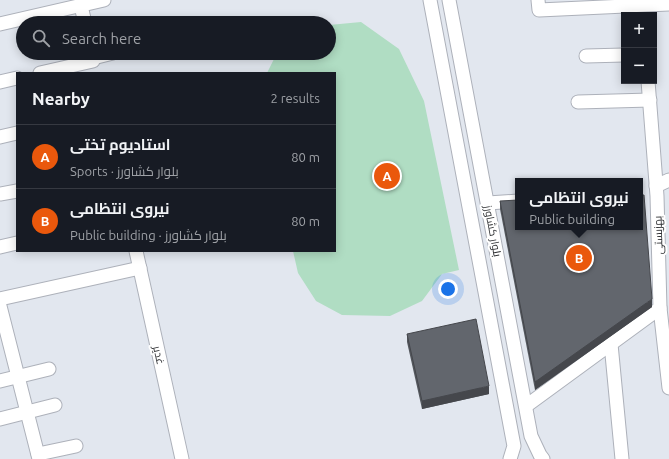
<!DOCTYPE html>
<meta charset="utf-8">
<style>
:root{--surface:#171b24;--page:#20242c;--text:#f1f3f6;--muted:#9ea1a6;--line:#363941;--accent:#ea580c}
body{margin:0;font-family:Ubuntu,Cairo,sans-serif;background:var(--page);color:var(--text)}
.controls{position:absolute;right:12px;top:12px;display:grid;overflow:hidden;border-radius:0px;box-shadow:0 2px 10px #0003}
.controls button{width:36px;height:36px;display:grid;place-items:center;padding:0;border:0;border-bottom:1px solid var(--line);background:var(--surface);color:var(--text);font:20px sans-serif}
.you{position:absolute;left:448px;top:289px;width:14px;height:14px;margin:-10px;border:3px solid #fff;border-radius:50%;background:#1a73e8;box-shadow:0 0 0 6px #1a73e833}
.badge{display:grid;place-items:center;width:26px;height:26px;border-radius:50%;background:var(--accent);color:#fff;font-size:13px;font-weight:700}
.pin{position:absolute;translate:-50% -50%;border:2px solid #fff;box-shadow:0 1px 4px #0006}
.popup{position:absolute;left:515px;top:178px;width:128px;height:52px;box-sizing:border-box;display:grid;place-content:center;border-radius:0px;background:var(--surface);filter:drop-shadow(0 1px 3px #0005);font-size:13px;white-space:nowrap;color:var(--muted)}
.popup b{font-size:15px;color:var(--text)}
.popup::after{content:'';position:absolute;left:50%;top:100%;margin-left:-8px;border:8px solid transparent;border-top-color:var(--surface)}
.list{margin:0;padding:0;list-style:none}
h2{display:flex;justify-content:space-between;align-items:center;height:52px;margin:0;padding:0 16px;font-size:17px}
h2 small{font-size:13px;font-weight:400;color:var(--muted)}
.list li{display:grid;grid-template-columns:26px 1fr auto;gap:12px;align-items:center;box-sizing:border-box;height:64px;padding:0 16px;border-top:1px solid var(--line)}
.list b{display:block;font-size:15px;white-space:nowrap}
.list p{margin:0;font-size:13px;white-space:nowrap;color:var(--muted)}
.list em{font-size:13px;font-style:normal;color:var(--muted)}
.icon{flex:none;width:22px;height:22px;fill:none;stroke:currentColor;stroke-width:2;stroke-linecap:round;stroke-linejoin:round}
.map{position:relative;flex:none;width:669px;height:459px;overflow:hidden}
.search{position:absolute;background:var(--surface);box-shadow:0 2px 10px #0003;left:16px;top:16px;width:320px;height:44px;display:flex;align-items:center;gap:10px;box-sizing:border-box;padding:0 14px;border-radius:22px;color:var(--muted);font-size:15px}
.panel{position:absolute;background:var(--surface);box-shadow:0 2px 10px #0003;left:16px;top:72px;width:320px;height:180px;border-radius:0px}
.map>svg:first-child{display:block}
.green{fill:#b0ddc3}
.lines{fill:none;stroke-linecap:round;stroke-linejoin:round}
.minor-casing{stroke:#adb1ba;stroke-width:15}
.minor{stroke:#fff;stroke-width:13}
.wall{fill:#54585e}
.shaded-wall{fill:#45474c}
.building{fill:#62666d;stroke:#45474c}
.labels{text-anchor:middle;stroke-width:4;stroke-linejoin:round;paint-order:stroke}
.street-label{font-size:11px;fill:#2c2e31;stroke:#fff}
</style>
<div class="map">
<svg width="669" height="459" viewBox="0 0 669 459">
<rect width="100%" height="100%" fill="#e2e7ef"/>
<path class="green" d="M361,22L399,49L424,101L459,270L442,274L422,301L390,316L342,315L316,301L298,273L293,251H335V73H267L277,53H329V25Z"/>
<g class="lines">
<defs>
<g id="minor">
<path d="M430,0L514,446L510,459"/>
<path d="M449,0L531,436L540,455L543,459"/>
<path d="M538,0L539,10L669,4"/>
<path d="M81,6L85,23"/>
<path d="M0,24L104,0"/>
<path d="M586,56L624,55"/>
<path d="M93,58L113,53"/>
<path d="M40,73L93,61"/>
<path d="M648,81L657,196L660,308L669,388"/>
<path d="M0,82L17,78"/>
<path d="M578,102L650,100"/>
<path d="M0,137L17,133"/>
<path d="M656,186L669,180"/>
<path d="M0,194L17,191"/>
<path d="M488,203L518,201"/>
<path d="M0,247L17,243"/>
<path d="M136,251L182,459"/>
<path d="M0,299L140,268"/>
<path d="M0,306L39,459"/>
<path d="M611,344L622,459"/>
<path d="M0,381L49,369"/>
<path d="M526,406L660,308"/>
<path d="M0,419L55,405"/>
<path d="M38,454L76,446"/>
</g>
</defs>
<use href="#minor" class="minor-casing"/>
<use href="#minor" class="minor"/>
</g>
<g class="wall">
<path d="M500,201L652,307L535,390L500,209Z"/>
<path d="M407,334L489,394L422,409L407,342Z"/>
</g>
<g class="shaded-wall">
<path d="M652,299V307L535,390V382Z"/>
<path d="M489,386V394L422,409V401Z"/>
</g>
<g class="building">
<path d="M640,195H644L652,299L535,382L500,201L518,200V227H640Z"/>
<path d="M476,319L489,386L422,401L407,334Z"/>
</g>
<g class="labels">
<g class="street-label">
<text transform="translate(493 231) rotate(79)" y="4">بلوار کشاورز</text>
<text transform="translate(658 235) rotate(-92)" y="4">بهزیستی</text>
<text transform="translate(159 355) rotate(77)" y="4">غدیر</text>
</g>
</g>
</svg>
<div class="controls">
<button>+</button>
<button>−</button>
</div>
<div class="you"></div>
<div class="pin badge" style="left:387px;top:176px">A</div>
<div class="pin badge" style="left:579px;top:258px">B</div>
<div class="popup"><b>نیروی انتظامی</b>Public building</div>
<div class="search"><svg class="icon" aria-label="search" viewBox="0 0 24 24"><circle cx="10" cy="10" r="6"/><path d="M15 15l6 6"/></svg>Search here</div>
<section class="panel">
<h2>Nearby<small>2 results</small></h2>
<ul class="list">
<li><span class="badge">A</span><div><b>استادیوم تختی</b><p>Sports · بلوار کشاورز</p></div><em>80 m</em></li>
<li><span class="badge">B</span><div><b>نیروی انتظامی</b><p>Public building · بلوار کشاورز</p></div><em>80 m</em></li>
</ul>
</section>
</div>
